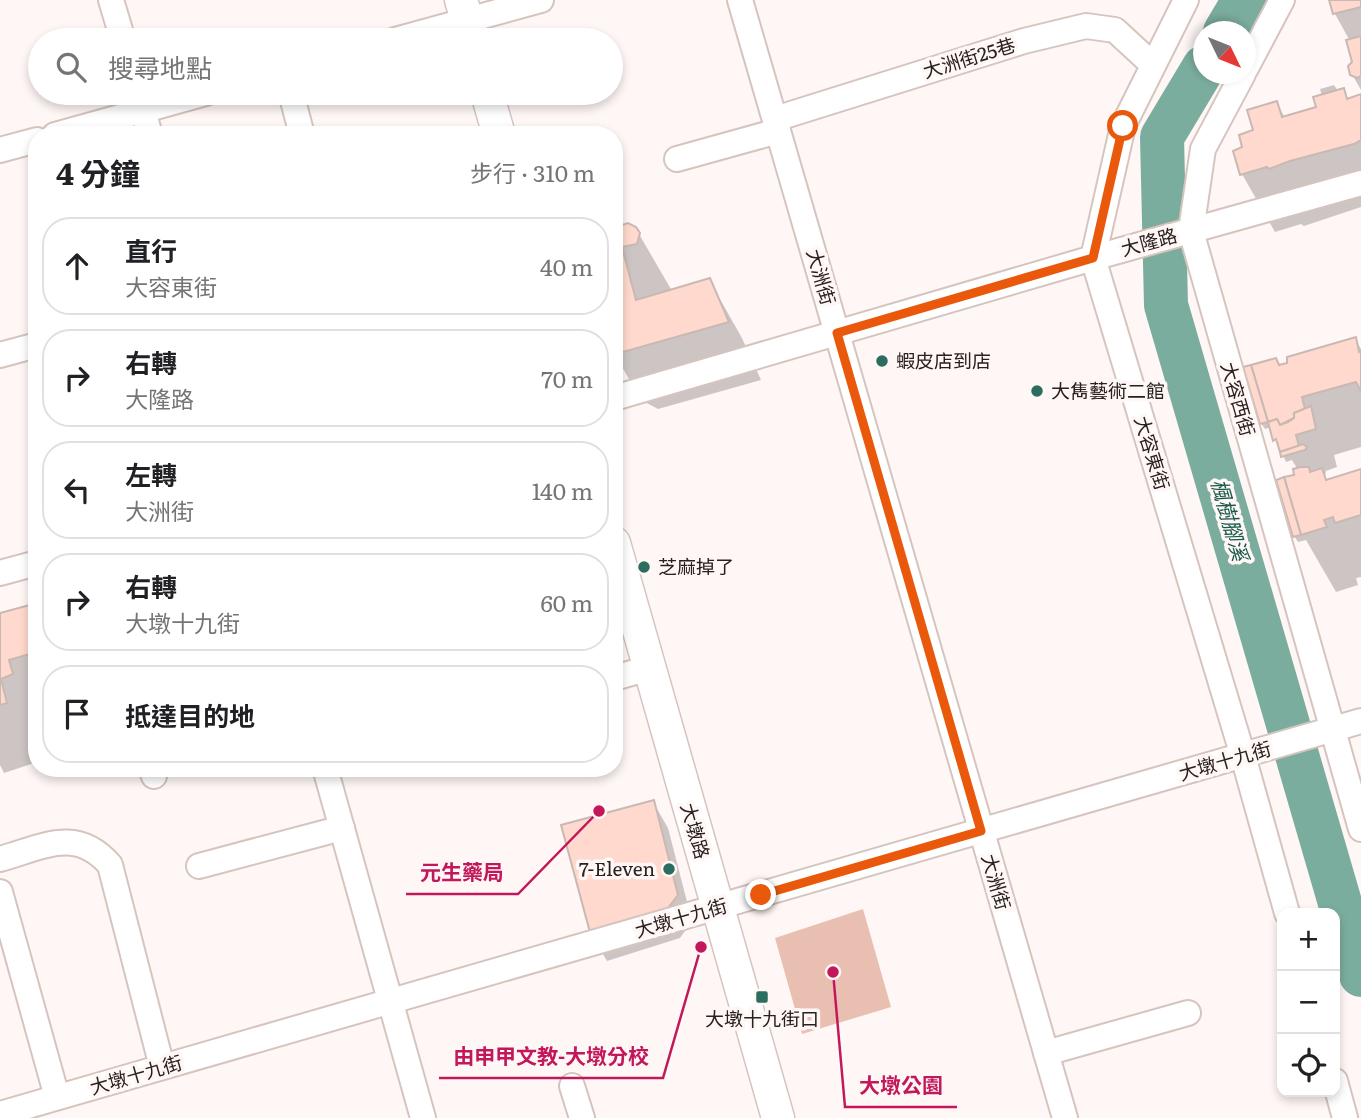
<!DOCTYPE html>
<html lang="zh-TW">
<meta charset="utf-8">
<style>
:root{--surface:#fff;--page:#f2f2f2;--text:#202124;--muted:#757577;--line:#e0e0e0}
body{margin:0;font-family:Literata,"Noto Sans TC",serif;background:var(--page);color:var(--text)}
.controls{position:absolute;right:21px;bottom:21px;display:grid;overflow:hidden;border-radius:14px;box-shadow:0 4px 10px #0003}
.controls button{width:63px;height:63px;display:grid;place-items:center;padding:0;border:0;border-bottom:2px solid var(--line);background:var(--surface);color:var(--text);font:35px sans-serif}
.compass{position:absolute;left:1193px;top:21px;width:63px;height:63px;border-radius:50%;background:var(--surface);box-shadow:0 4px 10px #0003;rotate:133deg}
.stop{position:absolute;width:21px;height:21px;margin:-16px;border:5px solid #ea580c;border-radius:50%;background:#fff}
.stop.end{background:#ea580c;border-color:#fff;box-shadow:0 2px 7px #0008}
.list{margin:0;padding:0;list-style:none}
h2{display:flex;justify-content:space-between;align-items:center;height:91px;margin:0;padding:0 28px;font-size:30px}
h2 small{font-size:23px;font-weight:400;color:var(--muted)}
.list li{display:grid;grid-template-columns:46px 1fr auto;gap:21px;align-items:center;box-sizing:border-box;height:98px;margin:0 14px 14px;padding:0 14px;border:2px solid var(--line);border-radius:28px}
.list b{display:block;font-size:26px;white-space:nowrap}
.list p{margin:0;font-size:23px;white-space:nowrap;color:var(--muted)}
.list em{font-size:23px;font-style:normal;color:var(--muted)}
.icon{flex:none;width:38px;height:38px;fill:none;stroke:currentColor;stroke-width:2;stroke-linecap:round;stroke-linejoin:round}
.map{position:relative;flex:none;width:1361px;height:1118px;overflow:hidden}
.search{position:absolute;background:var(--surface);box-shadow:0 4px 10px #0003;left:28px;top:28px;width:595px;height:77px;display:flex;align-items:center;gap:18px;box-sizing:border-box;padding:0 24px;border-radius:38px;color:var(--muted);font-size:26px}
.panel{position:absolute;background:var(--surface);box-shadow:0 4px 10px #0003;left:28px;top:126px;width:595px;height:651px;border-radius:28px}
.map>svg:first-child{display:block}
.green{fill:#e9bfb2}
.shadow{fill:#0003}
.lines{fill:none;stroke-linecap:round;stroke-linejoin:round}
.river{stroke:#7bad9f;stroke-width:44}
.building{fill:#ffd9cd;stroke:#cab8b3;stroke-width:2}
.minor-casing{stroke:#d6c4be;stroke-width:28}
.tertiary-casing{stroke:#d6c4be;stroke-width:35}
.minor{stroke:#fff;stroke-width:24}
.tertiary{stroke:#fff;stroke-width:32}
.route{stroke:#ea580c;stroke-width:9}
.poi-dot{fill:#2b6d5e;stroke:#fff7f5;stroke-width:2.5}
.labels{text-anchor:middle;stroke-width:7;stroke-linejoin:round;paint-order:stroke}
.street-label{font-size:19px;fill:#28211f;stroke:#fff7f5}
.poi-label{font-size:19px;fill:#28211f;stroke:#fff7f5;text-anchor:start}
.water-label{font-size:21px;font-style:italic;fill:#175a4c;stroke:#fff7f5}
.leader{fill:none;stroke:#c2185b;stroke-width:2.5}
.callout-dot{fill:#c2185b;stroke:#fff7f5;stroke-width:2.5}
.callout-label{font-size:21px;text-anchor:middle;font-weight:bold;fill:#c2185b;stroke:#fff7f5;stroke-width:7;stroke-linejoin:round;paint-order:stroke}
</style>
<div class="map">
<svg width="1361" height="1118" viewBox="0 0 1361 1118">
<rect width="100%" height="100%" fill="#fff7f5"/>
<path class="green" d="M863,909L891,1007L802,1034L775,938Z"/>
<g class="shadow">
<path d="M1330,0H1361V90L1352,74L1355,63L1350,41L1335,14Z"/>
<path d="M1334,85L1338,91L1343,90L1349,100L1361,96V207L1304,226L1301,224L1275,232L1242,174L1244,149L1277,103L1285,118L1318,108L1322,96L1320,89Z"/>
<path d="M614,211L623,227L639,234L672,291L709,280L742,338L761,380L658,409L641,400L614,353Z"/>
<path d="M1355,339L1361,349V447L1334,455L1337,467L1326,471L1325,477L1328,481L1361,471V577L1356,578L1358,585L1336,592L1306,540L1298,542L1295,537L1278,481L1295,476L1298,470L1292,460L1286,462L1271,427L1265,429L1261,423L1279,367Z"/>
<path d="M37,605V735L33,737L37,762L4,773L0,765V615Z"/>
<path d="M653,802L668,828L692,921L680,938L607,961L592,935Z"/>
</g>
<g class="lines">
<g class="river">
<path d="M1225,32L1244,0"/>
<path d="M1204,67L1162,137L1166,305L1361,975"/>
</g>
</g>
<g class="building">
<path d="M1329,0H1361V7L1333,14Z"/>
<path d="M1361,36V76L1357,78L1350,75L1348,66L1352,62L1346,40Z"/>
<path d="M1344,88L1347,99L1361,94V140L1354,144L1290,161L1269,169L1267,167L1240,175L1233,151L1242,147L1239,135L1253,130L1247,110L1277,101L1282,117L1316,107L1313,97Z"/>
<path d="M614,212L619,226L628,223L636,227L640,233L637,244L622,247L636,300L710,278L729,322L623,352L614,347Z"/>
<path d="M1356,337L1359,352L1361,351V391L1356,382L1302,397L1305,409L1294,413V418L1280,425L1277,419L1268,422L1251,365L1276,358L1279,365L1287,363V357Z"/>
<path d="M1251,365L1268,422L1260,424L1243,367Z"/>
<path d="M1311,406L1316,429L1296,435L1299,446L1280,452L1276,439L1273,441L1268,422L1277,419L1280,425L1288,422L1294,418V413Z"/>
<path d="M1303,444L1307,447L1305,450L1281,457L1280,452Z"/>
<path d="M1300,467H1309L1310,472L1322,468L1326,480L1361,469V515L1335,523L1333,517L1324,520L1327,527L1301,535L1284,477L1294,475L1293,469Z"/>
<path d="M1284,477L1301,535L1293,537L1276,480Z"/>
<path d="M37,603V652L9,660L13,674L1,679L7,703L0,705V613Z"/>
<path d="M654,800L678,895L665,912L591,936L561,825Z"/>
</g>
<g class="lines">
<defs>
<g id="minor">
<path d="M111,0L123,40"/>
<path d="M740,0L1065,1118"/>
<path d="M1186,0L1123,126L1093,258L1243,756L1287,913"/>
<path d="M395,40L541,0"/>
<path d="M1246,68L1282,0"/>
<path d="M1243,74L1203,149L1191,231L1361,829"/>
<path d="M138,93L150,135"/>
<path d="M291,93L302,135"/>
<path d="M775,119L1024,41L1086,26L1115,30L1153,65"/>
<path d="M55,135L206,93"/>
<path d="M0,150L37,140"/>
<path d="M677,159L778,131"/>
<path d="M0,355L37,345"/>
<path d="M614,398L1093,258L1361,183"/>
<path d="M0,573L37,563"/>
<path d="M614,678L649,668"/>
<path d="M151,768L154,776"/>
<path d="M325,768L423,1118"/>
<path d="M0,859C43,847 76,826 110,865L162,1067"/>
<path d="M199,866L342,828"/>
<path d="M0,892L57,1097"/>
<path d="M1046,1053L1188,1013"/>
<path d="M1335,1081L1345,1118"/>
<path d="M572,1086L582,1118"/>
<path d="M0,1114L1361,721"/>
</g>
<g id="tertiary">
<path d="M461,0L473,40"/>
<path d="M487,93L499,135"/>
<path d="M614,543L778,1118"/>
</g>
</defs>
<use href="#minor" class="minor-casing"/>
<use href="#tertiary" class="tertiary-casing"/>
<use href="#minor" class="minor"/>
<use href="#tertiary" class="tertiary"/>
</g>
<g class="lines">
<path class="route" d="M761,895L981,831L837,333L1093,258L1123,126"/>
</g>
<g class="poi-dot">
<circle cx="882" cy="361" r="7"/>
<circle cx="1037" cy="391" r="7"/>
<circle cx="644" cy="567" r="7"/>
<circle cx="669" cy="869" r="7"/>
<rect x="755" y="990" width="14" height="14" rx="3.5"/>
</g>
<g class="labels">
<g class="street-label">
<text transform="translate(969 58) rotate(-17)" y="7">大洲街25巷</text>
<text transform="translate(1149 242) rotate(-15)" y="7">大隆路</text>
<text transform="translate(821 277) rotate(74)" y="7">大洲街</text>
<text transform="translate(1238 399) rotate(74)" y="7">大容西街</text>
<text transform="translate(1152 453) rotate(73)" y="7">大容東街</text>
<text transform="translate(1225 761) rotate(-16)" y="7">大墩十九街</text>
<text transform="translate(695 831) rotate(74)" y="7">大墩路</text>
<text transform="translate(996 882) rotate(74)" y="7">大洲街</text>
<text transform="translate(681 918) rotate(-16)" y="7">大墩十九街</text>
<text transform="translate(136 1075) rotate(-16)" y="7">大墩十九街</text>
</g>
<g class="poi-label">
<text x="896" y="368">蝦皮店到店</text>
<text x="1051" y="398">大雋藝術二館</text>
<text x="658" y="574">芝麻掉了</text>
<text x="655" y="876" text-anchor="end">7-Eleven</text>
<text x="762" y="1026" text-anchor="middle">大墩十九街口</text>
</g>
<g class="water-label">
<text transform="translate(1229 520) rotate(74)" y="7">楓樹腳溪</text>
</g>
</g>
<path class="leader" d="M599 811L518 894H406M701 947L663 1078H439M833 972L845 1107H957"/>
<g class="callout-dot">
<circle cx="599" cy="811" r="7"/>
<circle cx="701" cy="947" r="7"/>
<circle cx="833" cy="972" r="7"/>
</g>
<g class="callout-label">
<text x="462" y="880">元生藥局</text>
<text x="551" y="1064">由申甲文教-大墩分校</text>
<text x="901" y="1093">大墩公園</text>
</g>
</svg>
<div class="controls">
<button>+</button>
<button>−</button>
<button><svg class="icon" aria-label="locate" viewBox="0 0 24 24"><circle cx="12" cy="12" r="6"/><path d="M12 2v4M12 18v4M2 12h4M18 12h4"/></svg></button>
</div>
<svg class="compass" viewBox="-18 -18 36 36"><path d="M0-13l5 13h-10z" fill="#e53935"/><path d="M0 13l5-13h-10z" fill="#757577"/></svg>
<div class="stop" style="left:1123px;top:126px"></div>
<div class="stop end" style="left:761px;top:895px"></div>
<div class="search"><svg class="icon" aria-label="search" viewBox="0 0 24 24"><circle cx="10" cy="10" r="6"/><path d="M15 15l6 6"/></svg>搜尋地點</div>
<section class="panel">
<h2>4 分鐘<small>步行 · 310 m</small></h2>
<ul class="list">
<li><svg class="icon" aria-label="ahead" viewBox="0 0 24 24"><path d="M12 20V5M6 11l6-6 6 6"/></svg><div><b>直行</b><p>大容東街</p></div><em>40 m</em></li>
<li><svg class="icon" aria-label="right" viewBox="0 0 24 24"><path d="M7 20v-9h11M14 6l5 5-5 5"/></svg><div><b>右轉</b><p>大隆路</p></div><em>70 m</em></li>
<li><svg class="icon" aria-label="left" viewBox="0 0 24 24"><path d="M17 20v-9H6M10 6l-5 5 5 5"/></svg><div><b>左轉</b><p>大洲街</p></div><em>140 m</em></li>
<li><svg class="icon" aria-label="right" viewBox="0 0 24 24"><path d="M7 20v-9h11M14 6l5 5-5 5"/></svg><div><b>右轉</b><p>大墩十九街</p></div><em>60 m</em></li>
<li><svg class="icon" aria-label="arrive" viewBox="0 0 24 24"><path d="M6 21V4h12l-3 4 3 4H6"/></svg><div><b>抵達目的地</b></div></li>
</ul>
</section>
</div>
